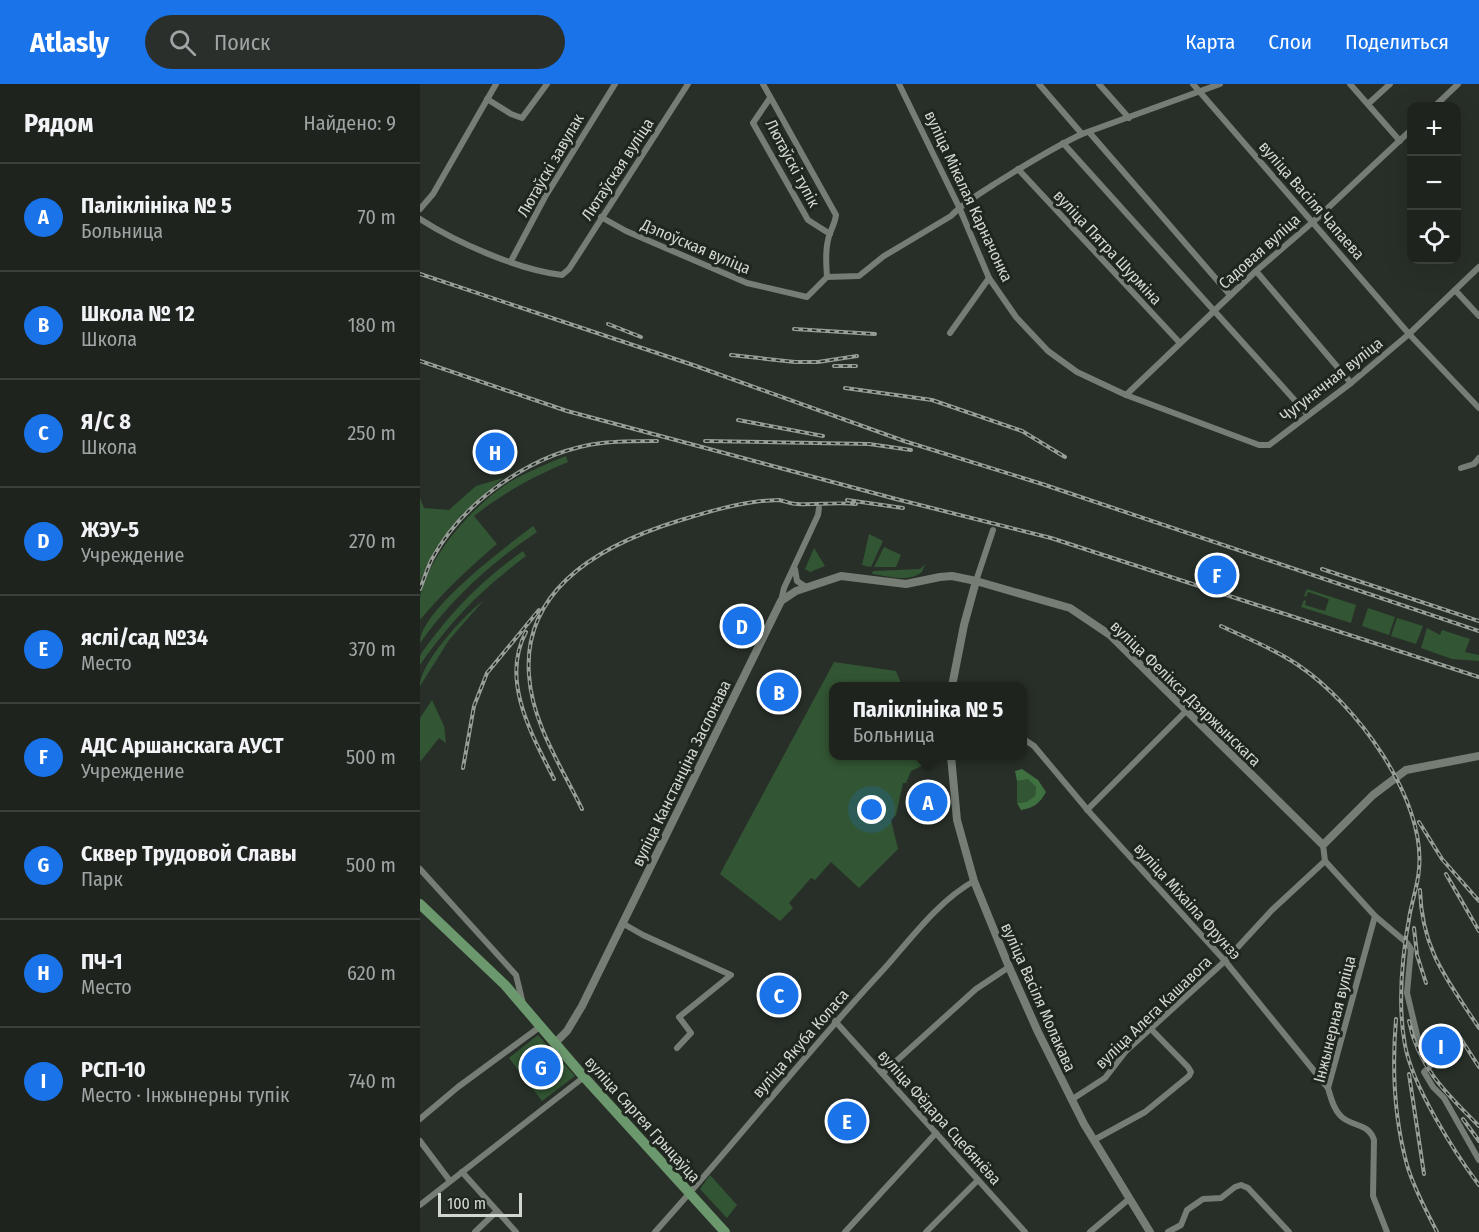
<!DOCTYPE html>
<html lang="ru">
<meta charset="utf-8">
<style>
:root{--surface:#1e231e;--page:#2b2f2b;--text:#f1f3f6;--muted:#a1a4a4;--line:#3c403c;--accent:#1a73e8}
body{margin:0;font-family:"Fira Sans Condensed",sans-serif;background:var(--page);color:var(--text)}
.controls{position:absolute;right:18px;top:18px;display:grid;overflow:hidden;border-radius:12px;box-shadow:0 6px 24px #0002}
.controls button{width:54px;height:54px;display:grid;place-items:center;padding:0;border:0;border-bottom:2px solid var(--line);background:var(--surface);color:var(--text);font:30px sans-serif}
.scale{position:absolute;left:18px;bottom:15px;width:84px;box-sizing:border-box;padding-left:6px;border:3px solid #d2d7d2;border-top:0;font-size:16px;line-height:21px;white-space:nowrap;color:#d2d7d2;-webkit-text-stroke:4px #1f261f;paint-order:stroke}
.you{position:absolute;left:452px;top:726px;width:21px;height:21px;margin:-15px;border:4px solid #fff;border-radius:50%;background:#1a73e8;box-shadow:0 0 0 9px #1a73e833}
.badge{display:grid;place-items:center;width:39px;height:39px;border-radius:50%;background:var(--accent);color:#fff;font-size:20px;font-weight:700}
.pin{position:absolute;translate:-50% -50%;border:3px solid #fff;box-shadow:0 2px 6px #0006}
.popup{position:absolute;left:409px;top:598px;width:198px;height:78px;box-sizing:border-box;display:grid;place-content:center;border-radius:12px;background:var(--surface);filter:drop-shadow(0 2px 4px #0005);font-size:20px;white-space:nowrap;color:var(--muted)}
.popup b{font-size:22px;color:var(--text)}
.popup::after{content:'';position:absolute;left:50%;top:100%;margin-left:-12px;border:12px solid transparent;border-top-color:var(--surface)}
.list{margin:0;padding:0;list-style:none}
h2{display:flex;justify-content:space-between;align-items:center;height:78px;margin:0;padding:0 24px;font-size:26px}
h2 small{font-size:20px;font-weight:400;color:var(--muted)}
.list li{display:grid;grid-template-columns:39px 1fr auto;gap:18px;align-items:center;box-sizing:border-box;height:108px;padding:0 24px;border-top:2px solid var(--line)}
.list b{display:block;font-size:22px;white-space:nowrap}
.list p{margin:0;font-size:20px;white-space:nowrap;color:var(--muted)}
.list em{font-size:20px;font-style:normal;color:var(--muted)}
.icon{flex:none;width:33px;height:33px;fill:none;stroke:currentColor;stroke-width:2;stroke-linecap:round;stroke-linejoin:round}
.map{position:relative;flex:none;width:1059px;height:1148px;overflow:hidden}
header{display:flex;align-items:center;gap:36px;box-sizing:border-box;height:84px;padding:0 30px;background:var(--accent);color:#fff}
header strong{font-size:28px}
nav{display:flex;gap:33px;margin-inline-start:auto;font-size:21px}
.search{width:420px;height:54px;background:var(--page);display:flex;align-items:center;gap:15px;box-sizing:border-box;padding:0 21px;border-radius:33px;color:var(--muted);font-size:22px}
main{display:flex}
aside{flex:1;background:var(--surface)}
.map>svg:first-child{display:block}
.green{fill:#325633}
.forest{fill:#3f7140}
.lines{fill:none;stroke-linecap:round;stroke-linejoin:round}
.minor{stroke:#757d75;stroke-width:6}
.tertiary{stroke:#757d75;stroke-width:8}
.primary{stroke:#6c986d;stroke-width:10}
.rail-casing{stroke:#979d97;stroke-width:4}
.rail{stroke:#1f261f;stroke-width:1.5;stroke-dasharray:4.5;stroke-linecap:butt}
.labels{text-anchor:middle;stroke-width:6;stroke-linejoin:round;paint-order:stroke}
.street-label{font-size:16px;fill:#d2d7d2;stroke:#1f261f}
</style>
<header>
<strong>Atlasly</strong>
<div class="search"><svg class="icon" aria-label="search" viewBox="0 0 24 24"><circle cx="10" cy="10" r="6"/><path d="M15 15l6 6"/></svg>Поиск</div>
<nav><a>Карта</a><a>Слои</a><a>Поделиться</a></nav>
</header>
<main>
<aside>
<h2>Рядом<small>Найдено: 9</small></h2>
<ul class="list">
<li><span class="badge">A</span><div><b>Паліклініка № 5</b><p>Больница</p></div><em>70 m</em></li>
<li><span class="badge">B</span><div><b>Школа № 12</b><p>Школа</p></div><em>180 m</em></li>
<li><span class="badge">C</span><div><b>Я/С 8</b><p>Школа</p></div><em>250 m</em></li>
<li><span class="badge">D</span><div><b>ЖЭУ-5</b><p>Учреждение</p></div><em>270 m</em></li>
<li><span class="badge">E</span><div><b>яслі/сад №34</b><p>Место</p></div><em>370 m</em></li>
<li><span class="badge">F</span><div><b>АДС Аршанскага АУСТ</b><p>Учреждение</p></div><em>500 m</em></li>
<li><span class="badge">G</span><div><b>Сквер Трудовой Славы</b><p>Парк</p></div><em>500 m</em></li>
<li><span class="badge">H</span><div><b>ПЧ-1</b><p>Место</p></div><em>620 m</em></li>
<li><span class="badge">I</span><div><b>РСП-10</b><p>Место · Інжынерны тупік</p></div><em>740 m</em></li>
</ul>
</aside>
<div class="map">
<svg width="1059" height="1148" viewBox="0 0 1059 1148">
<rect width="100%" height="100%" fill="#282f28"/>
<g class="green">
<path d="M146,372L148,378C112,393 85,408 54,432L77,460C49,484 23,508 0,536C0,529 0,521 0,513C9,471 53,422 88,399C107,388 126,380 146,372Z"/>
<path d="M83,394L42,430L16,463L0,497V414L4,424L29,426L56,402Z"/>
<path d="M113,442L117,448C71,479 32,514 0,559C0,526 87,462 113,442Z"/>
<path d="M449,450L463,457L451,483L442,481Z"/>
<path d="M464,463L481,471L476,483H454Z"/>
<path d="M394,464L405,482L390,488L385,485Z"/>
<path d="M103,467L106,472C61,506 33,534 0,581V572L3,567C33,526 61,497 103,467Z"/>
<path d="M505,480L502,488C488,499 468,492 452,490L453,487L500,485Z"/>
<path d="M887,505L936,521L931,539L881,523L884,516L886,517L885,521L905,527L909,515L888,508L886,513L884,512Z"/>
<path d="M63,517L29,556L0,602C0,579 45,530 63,517Z"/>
<path d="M948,524L975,533L969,551L942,542Z"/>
<path d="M977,534L1003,542L996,560L971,552Z"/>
<path d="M1007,544L1020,551L1022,546L1050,555L1045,568L1059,571V577L1032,575L1001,564Z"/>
<path d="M414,578L476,587L482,602H414V672H507L506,680L491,687L486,699H483L476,731L471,736L478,765L439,804L411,778L395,796L391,794L369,819L373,824L360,837L300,790Z"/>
<path d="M12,616L24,642L26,659L19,654L0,678V634Z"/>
<path d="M608,694L616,703L615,712L606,718L597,719V697Z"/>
<path d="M118,951L155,992L122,1017L89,974Z"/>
<path d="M290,1091L317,1121L307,1134L280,1105Z"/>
</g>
<path class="forest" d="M602,685L618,696L626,708C620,719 614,724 601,726L597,719L606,718L615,712L616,703L608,695L597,697L595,687Z"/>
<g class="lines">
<g class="minor">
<path d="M479,0L539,123L569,194L596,233L628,267L657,288L706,311L839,361H849L931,299L989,250L1059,183"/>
<path d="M619,0L662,50"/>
<path d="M679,0L709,34"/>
<path d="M773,0L989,250L1059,324"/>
<path d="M930,0L980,57"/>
<path d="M350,14L333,39L388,136L410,150"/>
<path d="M67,15L91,30L102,34L127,0"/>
<path d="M948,20L970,0"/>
<path d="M1015,22L1038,0"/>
<path d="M669,48L810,211"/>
<path d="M643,59L888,331"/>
<path d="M598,85L760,259"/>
<path d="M0,125L13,110L76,0"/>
<path d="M181,133L206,147L327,199L387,213L407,193C406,178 405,163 410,149C413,142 415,138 416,131L343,0"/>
<path d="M0,135C37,159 99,186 142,191L149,185L268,0"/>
<path d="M91,177L125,113L195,0"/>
<path d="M836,187L931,299"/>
<path d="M407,193L439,192L464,172L531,132C544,118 561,109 576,99C604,82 632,64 662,50L800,0"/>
<path d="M1035,206L1059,232"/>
<path d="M530,249L569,194"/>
<path d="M706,311L836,187L894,137L992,45"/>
<path d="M1041,384L1054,380L1059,374"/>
<path d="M375,485L377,497L386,503"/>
<path d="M556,497L573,446"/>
<path d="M361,517L364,504L398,431L399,424"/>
<path d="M602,654L614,662L671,730L805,877L908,1004"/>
<path d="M667,726L766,627"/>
<path d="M903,761L905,777L955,832L908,1004C911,1014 914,1027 923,1034C935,1043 949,1040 954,1056L953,1112L967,1148"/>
<path d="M0,785L96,891L103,920"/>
<path d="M955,832L987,859L991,865L987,909L999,959L1011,981L1004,988L1013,1003L1024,1014L1059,1076"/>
<path d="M202,839L223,851L311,891L259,933L271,949L257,964"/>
<path d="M415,937L605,1148"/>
<path d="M463,989L556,905L589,883"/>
<path d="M651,1016L685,994L706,967L805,877L852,826L905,777"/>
<path d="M0,1035L38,1003L121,942"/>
<path d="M674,1056L725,1028L769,992L771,988L768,983L731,945"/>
<path d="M0,1057L30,1097"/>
<path d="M42,1088L96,1148"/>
<path d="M0,1121L164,993"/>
<path d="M55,1148L77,1127"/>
<path d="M235,1148C313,1062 384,971 463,886C490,856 518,817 554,797"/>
<path d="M425,1148L516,1049"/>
<path d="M506,1148L558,1096"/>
<path d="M670,1148L709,1115"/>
<path d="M748,1148L761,1141L767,1126L783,1115L801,1114L815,1103L821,1101L828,1104L869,1148"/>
</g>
<g class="tertiary">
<path d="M532,602L544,541L556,497"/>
<path d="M531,672L537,736L554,797L589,883L618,948L664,1040L730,1148"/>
<path d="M135,959L147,947L162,922L361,517L376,507L421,492L486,500L520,493L532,492L556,497L650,524L690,551L903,761L953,711L986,686L1059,672"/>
</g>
<path class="primary" d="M0,820L85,901L164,993L305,1148"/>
<defs>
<g id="rail">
<path d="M0,190L273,281L484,357L622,400L1059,547"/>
<path d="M188,240L221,253"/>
<path d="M374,245L455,250"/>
<path d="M311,271L375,278H398L437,272"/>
<path d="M0,277L147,327L476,415L631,454L1059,593"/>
<path d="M414,282H436"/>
<path d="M425,304L512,316L602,347L645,373"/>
<path d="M318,336L403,352"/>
<path d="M285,357L449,360L491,366"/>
<path d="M427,416L483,424"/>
<path d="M902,485L1059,537"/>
<path d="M0,505C4,495 7,485 12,475C44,416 115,367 182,359C200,357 219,357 237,357"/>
<path d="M801,542C826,554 855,565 878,581C935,619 1006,714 999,785C998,800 993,814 990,829C982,872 977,918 985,961C992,1001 1034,1068 1059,1101"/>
<path d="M106,548C80,596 112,651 134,695"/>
<path d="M43,684L54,622L67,589L119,526"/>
<path d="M162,725C141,682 112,639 109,591C102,501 189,458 261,436C288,428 314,420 341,417C347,417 353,416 359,416C365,417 371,420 377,420C397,421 415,418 436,420"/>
<path d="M999,738L1022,775L1059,817"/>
<path d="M1026,790L1059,847"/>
<path d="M1000,806C1002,867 1027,895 1059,944"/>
<path d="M994,844L997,871L1006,899"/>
<path d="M976,935C972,983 974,1034 987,1081C994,1105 1006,1126 1017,1148"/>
<path d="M989,937C998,983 1027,1010 1059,1042"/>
<path d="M1041,955L1059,983"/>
<path d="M989,990L1004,1090"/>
<path d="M1043,1035L1059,1057"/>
</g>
</defs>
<use href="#rail" class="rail-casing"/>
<use href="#rail" class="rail"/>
</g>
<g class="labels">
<g class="street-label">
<text transform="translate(373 79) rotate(62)" y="6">Лютаўскі тупік</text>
<text transform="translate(130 81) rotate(-60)" y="6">Лютаўскі завулак</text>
<text transform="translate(197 85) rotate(-57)" y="6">Лютаўская вуліца</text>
<text transform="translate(549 112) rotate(65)" y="6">вуліца Мікалая Карначонка</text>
<text transform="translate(892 116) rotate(49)" y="6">вуліца Васіля Чапаева</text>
<text transform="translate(276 162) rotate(23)" y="6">Дэпоўская вуліца</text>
<text transform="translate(688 163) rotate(47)" y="6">вуліца Пятра Шурміна</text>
<text transform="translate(839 167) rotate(-42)" y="6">Садовая вуліца</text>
<text transform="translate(911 295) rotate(-38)" y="6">Чугуначная вуліца</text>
<text transform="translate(766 609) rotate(44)" y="6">вуліца Фелікса Дзяржынскага</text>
<text transform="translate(261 689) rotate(-64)" y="6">вуліца Канстанціна Заслонава</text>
<text transform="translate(768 817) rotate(48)" y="6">вуліца Міхаіла Фрунзэ</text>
<text transform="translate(619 913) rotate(66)" y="6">вуліца Васіля Молакава</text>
<text transform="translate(733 928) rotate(-44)" y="6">вуліца Алега Кашавога</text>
<text transform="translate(914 935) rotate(-76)" y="6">Інжынерная вуліца</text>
<text transform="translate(380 959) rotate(-49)" y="6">вуліца Якуба Коласа</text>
<text transform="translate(520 1033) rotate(48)" y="6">вуліца Фёдара Сцебянёва</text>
<text transform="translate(223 1035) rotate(48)" y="6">вуліца Сяргея Грыцаўца</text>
</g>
</g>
</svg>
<div class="controls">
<button>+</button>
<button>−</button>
<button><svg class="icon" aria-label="locate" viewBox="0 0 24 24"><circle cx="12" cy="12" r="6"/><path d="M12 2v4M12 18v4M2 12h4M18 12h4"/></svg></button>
</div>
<div class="scale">100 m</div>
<div class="you"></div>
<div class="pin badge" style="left:508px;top:718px">A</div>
<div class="popup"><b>Паліклініка № 5</b>Больница</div>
<div class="pin badge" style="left:359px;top:608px">B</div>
<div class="pin badge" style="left:359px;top:911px">C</div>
<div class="pin badge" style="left:322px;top:542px">D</div>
<div class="pin badge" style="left:427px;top:1037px">E</div>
<div class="pin badge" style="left:797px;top:491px">F</div>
<div class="pin badge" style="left:121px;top:983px">G</div>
<div class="pin badge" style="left:75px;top:368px">H</div>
<div class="pin badge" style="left:1021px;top:962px">I</div>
</div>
</main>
